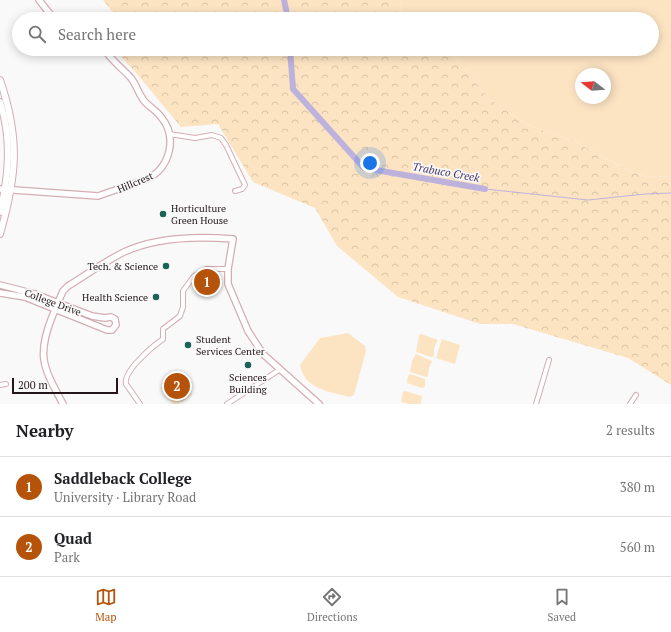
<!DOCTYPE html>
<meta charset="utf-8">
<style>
:root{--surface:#fff;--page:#f6f6f6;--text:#202124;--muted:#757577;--line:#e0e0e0;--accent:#b45309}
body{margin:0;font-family:"PT Serif",serif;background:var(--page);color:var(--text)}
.compass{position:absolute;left:575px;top:68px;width:36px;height:36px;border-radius:50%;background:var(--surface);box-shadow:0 2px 10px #0003;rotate:287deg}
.scale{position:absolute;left:12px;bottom:10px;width:106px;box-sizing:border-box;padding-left:4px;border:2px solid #231518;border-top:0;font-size:11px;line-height:14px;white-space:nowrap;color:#231518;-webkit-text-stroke:3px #f9f9f9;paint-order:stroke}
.you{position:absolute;left:370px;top:163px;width:14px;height:14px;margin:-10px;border:3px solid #fff;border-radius:50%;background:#1a73e8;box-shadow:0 0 0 6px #1a73e833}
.badge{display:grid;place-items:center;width:26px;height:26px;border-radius:50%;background:var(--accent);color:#fff;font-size:13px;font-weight:700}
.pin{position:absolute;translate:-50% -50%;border:2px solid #fff;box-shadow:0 1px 4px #0006}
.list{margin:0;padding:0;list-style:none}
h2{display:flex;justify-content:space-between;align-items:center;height:52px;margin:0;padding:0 16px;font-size:17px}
h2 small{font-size:13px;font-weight:400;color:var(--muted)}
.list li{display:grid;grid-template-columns:26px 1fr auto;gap:12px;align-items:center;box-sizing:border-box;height:60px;padding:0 16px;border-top:1px solid var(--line)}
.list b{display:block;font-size:15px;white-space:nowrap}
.list p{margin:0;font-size:13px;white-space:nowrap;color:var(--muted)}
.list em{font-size:13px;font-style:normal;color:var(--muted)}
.icon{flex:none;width:22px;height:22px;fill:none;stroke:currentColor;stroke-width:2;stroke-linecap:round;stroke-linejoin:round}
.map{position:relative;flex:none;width:671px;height:404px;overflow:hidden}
.search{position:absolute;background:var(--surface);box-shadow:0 2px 10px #0003;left:12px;right:12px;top:12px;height:44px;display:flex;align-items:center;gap:10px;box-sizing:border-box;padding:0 14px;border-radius:22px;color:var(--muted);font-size:15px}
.sheet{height:172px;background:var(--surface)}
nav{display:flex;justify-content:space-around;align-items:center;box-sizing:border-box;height:56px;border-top:1px solid var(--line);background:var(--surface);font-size:11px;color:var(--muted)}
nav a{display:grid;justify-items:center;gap:2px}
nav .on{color:var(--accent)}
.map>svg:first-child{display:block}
.grass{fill:#fce4c3;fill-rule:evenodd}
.forest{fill:url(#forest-crowns)}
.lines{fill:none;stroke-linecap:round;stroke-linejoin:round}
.stream{stroke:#bdb2dc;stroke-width:1}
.river{stroke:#bdb2dc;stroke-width:6}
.street-casing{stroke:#d4adb4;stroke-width:6}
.secondary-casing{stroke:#d4adb4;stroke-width:8}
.primary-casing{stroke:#d4adb4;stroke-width:8}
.street{stroke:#fff;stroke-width:4}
.secondary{stroke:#fff;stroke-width:5.5}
.primary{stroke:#fff;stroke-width:6}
.poi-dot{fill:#1c6357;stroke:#f9f9f9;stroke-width:1.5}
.labels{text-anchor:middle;stroke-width:3.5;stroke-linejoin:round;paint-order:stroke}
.street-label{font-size:10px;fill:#231518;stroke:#f9f9f9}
.poi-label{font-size:10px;fill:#231518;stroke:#f9f9f9;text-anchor:start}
.water-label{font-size:11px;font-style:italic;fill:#423165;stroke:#f9f9f9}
</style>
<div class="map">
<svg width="671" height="404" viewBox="0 0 671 404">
<defs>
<pattern id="forest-crowns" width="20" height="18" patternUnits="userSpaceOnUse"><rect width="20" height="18" fill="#fce4c3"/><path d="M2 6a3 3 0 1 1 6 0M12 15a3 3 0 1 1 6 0" fill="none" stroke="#d8c3a7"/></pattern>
</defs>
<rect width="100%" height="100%" fill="#f9f9f9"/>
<g class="grass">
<path d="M403,0H671V176L646,177L623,168L574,141L527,125L488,98L451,53L443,49H652V19H401L400,4ZM581,74H605V98H581Z"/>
<path d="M348,333L365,346L366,351L354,395L349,397C329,391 305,390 300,365L320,338Z"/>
<path d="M421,334L438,340L434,348V356L431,357L416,352L419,335Z"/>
<path d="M442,339L460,345L455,364L436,358Z"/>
<path d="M416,354L432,361L429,368L428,376L426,377L410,372L412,361Z"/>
<path d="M410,374L425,379V387L422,388L407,383L408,376Z"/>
<path d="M405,391L422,396L421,404H409L401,402L403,392Z"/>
</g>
<g class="forest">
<path d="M103,0H403L400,4L401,19H114L115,15Z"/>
<path d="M114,49H443L451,53L488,98L527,125L574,141L623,168L646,177L671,176V385L628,358L513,324H480L398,297L337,246L315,208L253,182L218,124L181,127L137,74Z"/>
<path d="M178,371L188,383L192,395L178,404H173L161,388L169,384L166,378Z"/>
</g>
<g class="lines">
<path class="stream" d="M485,189L588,200L645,194L671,193"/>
<g class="river">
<path d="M284,0L288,19"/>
<path d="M290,49L293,89L364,168L485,189"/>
</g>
<defs>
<g id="street">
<path d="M169,134L195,138L212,135L221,138L226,145L245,185L242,189L235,191"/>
<path d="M0,385L6,384"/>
<path d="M140,404L126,384C123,371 153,346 163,339V329L180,316L183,307V291L194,276L206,269H228"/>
<path d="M227,404L279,370"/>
<path d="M536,404L549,360"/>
<path d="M630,404L636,395"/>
</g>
<g id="secondary">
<path d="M39,0L54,19"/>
<path d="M0,189L98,196L147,179C170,168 178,137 161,117C157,111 150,107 145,102C139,95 137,86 131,78C122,68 112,61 104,49"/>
<path d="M0,285L35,294L92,316L105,318L111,317L115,319L116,325L112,330H107L25,297L0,293"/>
<path d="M63,404C44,368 36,357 52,317C56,308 59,300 63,291L68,286C86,275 104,262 124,252C156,237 197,236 233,239L228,269V284L248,331L263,354L319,404"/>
</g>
<g id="primary">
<path d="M0,80C20,138 17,175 0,234"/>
<path d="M0,102C12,139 9,175 0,212"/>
</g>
</defs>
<use href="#street" class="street-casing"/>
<use href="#secondary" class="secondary-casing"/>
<use href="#primary" class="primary-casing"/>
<use href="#street" class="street"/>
<use href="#secondary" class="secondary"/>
<use href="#primary" class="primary"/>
</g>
<g class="poi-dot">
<circle cx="163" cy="214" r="4"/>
<circle cx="166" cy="266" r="4"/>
<circle cx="156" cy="297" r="4"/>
<circle cx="188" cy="345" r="4"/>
<circle cx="248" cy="365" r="4"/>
</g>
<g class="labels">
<g class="street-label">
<text transform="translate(135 182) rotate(-23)" y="4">Hillcrest</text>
<text transform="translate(53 302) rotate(20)" y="4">College Drive</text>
</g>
<g class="poi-label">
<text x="171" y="212">Horticulture<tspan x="171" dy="12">Green House</tspan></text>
<text x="158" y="270" text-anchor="end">Tech. &amp; Science</text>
<text x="148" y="301" text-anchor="end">Health Science</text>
<text x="196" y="343">Student<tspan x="196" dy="12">Services Center</tspan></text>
<text x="248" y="381" text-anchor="middle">Sciences<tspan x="248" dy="12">Building</tspan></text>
</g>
<g class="water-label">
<text transform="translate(446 172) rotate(10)" y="4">Trabuco Creek</text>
</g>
</g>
</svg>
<svg class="compass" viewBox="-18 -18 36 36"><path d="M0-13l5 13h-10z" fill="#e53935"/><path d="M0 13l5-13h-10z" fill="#757577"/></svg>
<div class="scale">200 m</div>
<div class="you"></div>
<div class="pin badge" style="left:207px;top:282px">1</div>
<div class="pin badge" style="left:177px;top:386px">2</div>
<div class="search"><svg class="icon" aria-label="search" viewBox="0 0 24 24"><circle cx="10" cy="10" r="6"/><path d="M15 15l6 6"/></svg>Search here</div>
</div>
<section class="sheet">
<h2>Nearby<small>2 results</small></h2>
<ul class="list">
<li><span class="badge">1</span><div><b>Saddleback College</b><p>University · Library Road</p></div><em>380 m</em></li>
<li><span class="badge">2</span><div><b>Quad</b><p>Park</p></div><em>560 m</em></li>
</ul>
</section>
<nav>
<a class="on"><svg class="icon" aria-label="map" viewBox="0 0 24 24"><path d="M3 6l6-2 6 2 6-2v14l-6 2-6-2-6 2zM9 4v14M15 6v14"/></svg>Map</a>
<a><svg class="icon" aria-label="directions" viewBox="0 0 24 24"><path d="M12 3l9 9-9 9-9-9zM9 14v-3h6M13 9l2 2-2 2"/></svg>Directions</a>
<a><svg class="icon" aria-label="saved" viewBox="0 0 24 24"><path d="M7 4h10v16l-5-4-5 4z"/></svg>Saved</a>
</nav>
